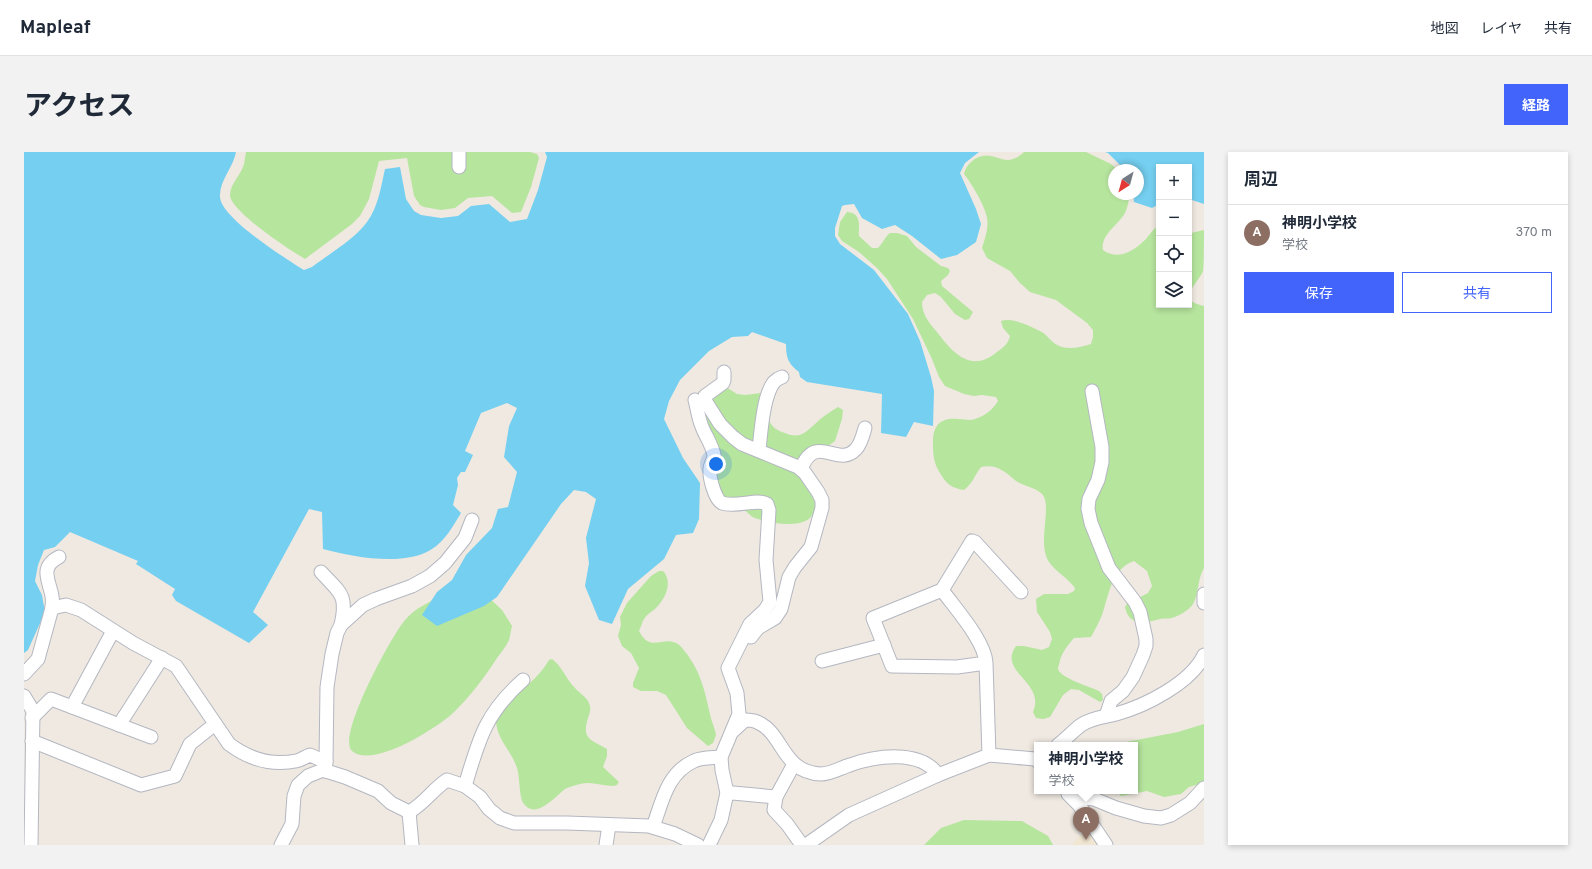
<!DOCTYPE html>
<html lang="ja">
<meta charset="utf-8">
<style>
:root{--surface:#fff;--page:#f2f2f3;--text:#1f2937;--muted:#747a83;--line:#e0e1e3;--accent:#4264fb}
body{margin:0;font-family:Overpass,"Noto Sans JP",sans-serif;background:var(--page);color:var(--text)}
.controls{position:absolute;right:12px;top:12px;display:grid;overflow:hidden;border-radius:0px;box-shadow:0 2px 6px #0003}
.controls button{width:36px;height:36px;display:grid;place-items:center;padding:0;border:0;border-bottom:1px solid var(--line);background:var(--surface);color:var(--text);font:20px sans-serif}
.compass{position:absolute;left:1084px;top:12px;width:36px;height:36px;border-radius:50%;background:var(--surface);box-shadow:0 2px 6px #0003;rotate:216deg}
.you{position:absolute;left:692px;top:312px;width:14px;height:14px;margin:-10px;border:3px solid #fff;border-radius:50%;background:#1a73e8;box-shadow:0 0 0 6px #1a73e833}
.badge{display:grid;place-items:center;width:26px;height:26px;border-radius:50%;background:var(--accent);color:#fff;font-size:13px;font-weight:700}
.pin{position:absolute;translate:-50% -33px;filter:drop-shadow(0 1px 2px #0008)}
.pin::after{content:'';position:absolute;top:21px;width:14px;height:12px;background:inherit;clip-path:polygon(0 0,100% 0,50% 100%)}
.popup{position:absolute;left:1010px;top:590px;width:104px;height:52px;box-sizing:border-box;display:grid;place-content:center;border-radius:0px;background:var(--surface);filter:drop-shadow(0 1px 3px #0005);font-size:13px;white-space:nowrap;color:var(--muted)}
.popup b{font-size:15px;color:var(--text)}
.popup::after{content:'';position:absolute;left:50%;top:100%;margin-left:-8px;border:8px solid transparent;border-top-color:var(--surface)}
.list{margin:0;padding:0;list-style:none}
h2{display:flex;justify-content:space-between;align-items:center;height:52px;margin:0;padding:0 16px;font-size:17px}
h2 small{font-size:13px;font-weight:400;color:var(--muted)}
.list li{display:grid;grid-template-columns:26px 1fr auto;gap:12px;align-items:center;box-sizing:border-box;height:56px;padding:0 16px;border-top:1px solid var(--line)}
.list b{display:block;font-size:15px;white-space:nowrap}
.list p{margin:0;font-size:13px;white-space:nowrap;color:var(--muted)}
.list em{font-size:13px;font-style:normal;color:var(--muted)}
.actions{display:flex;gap:8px;padding:12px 16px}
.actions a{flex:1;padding:9px 0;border:1px solid var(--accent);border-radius:0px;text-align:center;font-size:14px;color:var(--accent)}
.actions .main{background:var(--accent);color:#fff}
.icon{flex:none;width:22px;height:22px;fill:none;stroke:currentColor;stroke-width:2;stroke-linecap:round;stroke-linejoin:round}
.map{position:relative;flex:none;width:1180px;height:693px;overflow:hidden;border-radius:0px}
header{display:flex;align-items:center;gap:24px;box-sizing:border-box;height:56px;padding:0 20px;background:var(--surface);border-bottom:1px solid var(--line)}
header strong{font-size:19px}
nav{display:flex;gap:22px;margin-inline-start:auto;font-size:14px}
.intro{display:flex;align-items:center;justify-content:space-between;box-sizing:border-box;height:96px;padding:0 24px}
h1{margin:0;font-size:28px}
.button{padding:10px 18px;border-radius:0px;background:var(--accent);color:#fff;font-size:14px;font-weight:700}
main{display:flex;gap:24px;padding:0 24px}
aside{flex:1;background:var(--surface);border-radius:0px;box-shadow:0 2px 6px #0003}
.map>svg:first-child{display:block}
.education{fill:#f0e6d1}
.green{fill:#b6e59e}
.water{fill:#75cff0}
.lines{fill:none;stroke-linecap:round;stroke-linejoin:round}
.minor-casing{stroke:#b4b7c1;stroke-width:15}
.minor{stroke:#fff;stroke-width:13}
</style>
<header>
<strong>Mapleaf</strong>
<nav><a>地図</a><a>レイヤ</a><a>共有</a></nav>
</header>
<div class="intro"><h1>アクセス</h1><a class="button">経路</a></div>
<main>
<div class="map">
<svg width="1180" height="693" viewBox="0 0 1180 693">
<rect width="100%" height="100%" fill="#efe9e1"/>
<path class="education" d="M1061,679L1069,683L1076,693H1047Z"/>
<g class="green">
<path d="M222,0H506L513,2L515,6L507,35L497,60L488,61L468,44L444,46L431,56L417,58L400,55L396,53L390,44L383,6L355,9L345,47L336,64L328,72L281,107C266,98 206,59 206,43C206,32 217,23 220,12C221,8 221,4 222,0Z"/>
<path d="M1000,0H1062L1087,12L1094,18H1090V42H1105C1105,48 1104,55 1101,61C1095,72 1076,83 1079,98C1094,109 1110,99 1122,87C1126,82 1130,76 1135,73V153H1165V80L1167,81L1180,78C1180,87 1180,111 1179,119C1175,131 1150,148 1180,154V416C1173,428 1175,442 1169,452C1165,458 1155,464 1148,466C1144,467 1140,466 1136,467C1121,471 1105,475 1101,455L1103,452L1124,441L1128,434L1123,419L1110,409C1087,417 1085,443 1078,463C1075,470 1071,478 1067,485L1050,486C1044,493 1039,499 1036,508C1036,510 1034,514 1034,517C1036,526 1067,535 1075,539L1078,542L1079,548L1076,550L1055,538L1047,537L1039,543L1026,565L1019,567L1012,566L1009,560C1022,530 973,520 992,494H1000L1018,498L1025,495L1028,487L1026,480L1013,460L1012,447L1020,442H1044L1050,439L1051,436C1044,426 1032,420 1025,410C1012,390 1030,352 1017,341C1010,335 1000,334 992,329C980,319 973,312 957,315C950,324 950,330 940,338C928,336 922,332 916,321C910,312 909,303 909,292C908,274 916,265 934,267C939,267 942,268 947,268C958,266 968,259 974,249L972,245L958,243L950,244L940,242L921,234L915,225L908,207L889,167L863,127L853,116L835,100L818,89L814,83L816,70L823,60C839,61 834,75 835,84L848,96H854C860,90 860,86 866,81H873L883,84L892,95L917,114L924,116L926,119L924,123L917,129L918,134L949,160L945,167L941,168L931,162L917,145L911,141L903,143L898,150C898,162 905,171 913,180C928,200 947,222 973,200C980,195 984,192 986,184L979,176L977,169C990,165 1007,175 1018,180C1023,183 1025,187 1030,191C1040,199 1055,196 1067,192L1069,185V178L1063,171L1032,148L1006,140L996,131L986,119L963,106L958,96C961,87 965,75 963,66C961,54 948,32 940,22C942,11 955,1 967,4C974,5 981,10 989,7C993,6 997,3 1000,0Z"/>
<path d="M702,235L713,242L721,243L737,241L748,248L745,268C748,275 751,277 758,280C775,287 779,283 791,272C798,265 806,260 814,255L819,258L818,267L811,289L804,294L775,324C783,335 796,348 789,362C781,378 745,371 731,366C727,365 725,361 721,359C716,357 710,357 705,356L681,320L680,311L683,306L682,294L671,244L676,241Z"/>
<path d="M635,419H639C649,430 642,446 632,456C629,459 623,462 620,467C618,470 617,475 615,479C626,501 639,484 652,491C657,493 660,499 663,502C677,521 681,540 686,562C687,569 691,576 692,583L689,591L684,594L663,576L642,543L633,539H617L609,535V531L615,516L607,501L598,494L594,484L597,473L596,465L603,451L627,424Z"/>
<path d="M421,442H461L478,458L488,474C487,478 486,484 485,488C482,495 477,500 473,506C460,526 445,546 428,562C411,577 348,617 328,599C312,585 368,483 381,468C391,456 407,449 421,442Z"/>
<path d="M528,507C538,514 542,527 551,536C556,542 564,545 566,554C567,558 565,563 564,566C557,588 568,588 583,597V604L579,615L595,630L593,633L589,634C579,634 566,629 556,632C551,633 545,635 541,637C532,644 512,668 500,652C495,647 496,625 493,616C488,599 471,586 472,566C475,561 479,555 483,550C498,537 515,526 525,508Z"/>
<path d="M1180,572V632L1179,631L1165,635L1157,642L1140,645L1123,639L1097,644L1093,639H1111V593H1096L1097,591L1154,580Z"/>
<path d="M940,668L998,669L1024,684L1029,693H900L917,676Z"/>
</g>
<g class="water">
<path d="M0,0H212C209,16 195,29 196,45C197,66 262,107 280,118L288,115C305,102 331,87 343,70C354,55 357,35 361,17L376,15L382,47L390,59L397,63L417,66L434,64L447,54L465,52L486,70L503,67L514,38L523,5L521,0H955L941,11L936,21L952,57L957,72L952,90L933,103L917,107L888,84L871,73L858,77L838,66L830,52L821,53L818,54L811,76V84L816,92L850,118L884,162L896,189L907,225L910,239L909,274L890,270L882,285L857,281L858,242L783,230L776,225L775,220C764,212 762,205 762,192L728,180L724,184L708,185L685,199L656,228L645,249L640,267L659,306L676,331L675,367L669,381L652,383L640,407L604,437L588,472L575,468L561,434L565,411L562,386L572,347L562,340L550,338L537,352L473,445L460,454L413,474L398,463L413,440L428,428L442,403L468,376L474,357L484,355L493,320L480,305L485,274L493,256L483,251L457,261L441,299L449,303L441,320H437L433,326L434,333L429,353L437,361C429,374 421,389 408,397C381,415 329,405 299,397L298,360L285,357L229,460L244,473L225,491L152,449L148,443L151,437L112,412L114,409L46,380L31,395L20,398L14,413L11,429L18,443L21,460L4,498L0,501Z"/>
<path d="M1081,0H1180V52L1165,47V15H1135V52L1128,56L1110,50L1109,42H1114V18H1101L1084,1Z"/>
</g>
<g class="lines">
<defs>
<g id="minor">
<path d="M435,15V0"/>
<path d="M700,220V228L699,231L681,244L682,250L696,272L709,285L718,292L774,315L781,321L794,340L798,348V356L787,395L771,415L765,425L757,457L751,466L734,476L727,485"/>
<path d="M1068,239L1078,295V310L1074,328L1065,347L1064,357L1067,371L1085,416L1111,450L1116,460L1122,487V494L1119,503L1109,525L1099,539L1087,549L1082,564"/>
<path d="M671,248C673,255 674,264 677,272C680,282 688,292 690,303C690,308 686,312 686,317C685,325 691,348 698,351C713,356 733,346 743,352L745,358L742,408L746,450L741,458L726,472L704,516L713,541L715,562L697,605L698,618L703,641L697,668L685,693"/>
<path d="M735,298C737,280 739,244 750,230C752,228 755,226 758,225"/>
<path d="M777,317C792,279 814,317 832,297C837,292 839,283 841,276"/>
<path d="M297,420C316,441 324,442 317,473"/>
<path d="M918,438L948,389L951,390L997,440"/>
<path d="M1180,442V451"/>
<path d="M28,456C28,452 29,448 28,444C25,428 15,415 35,405"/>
<path d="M798,509L860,493"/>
<path d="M962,511L933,515L868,514L849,466L918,438C931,456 961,489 962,511L965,603"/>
<path d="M0,522L14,507L28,456L42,453L57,458L109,491L152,514L205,592C225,607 247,614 272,609C277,608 281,605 286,603L302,610L301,619"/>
<path d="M0,544L9,559L7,693"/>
<path d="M48,555L89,479"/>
<path d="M8,566L27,547L127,585"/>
<path d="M95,573L138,506"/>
<path d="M709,579L721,568C725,568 729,568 733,570C760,581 757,620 797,622C807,622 816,616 826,613C851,604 897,597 914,623"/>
<path d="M8,589L117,633L151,624L166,592L191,572"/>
<path d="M1034,593C1042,587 1049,579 1057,573C1068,566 1080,565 1092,562C1121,554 1167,531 1180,503"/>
<path d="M302,610L303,535L308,502L313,481L317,473L339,453L352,447L388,434L406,424L421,411L441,386L448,368"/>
<path d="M441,634C455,587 461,562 499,528"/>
<path d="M703,642L709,641L752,645L770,612"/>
<path d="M1044,642L1055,653L1082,693"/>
<path d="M752,645L750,658L763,672L778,693"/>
<path d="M1048,645L1070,647L1092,656L1120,664L1137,666L1147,663L1166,651L1180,636"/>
<path d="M385,660C401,651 408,638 423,628L441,634L456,645L465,657L476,666L490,671H543L625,674L651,682L674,693"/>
<path d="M385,660L388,693"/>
<path d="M629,675C638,650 643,621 670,609C678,605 689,606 697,605"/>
<path d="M257,693L268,672L270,644L274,633L284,624L299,618L321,625L354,639L367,651L385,660"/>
<path d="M582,693L585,673"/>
<path d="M782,693L825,663L914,623L965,603L1011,607L1013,609"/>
</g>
</defs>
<use href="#minor" class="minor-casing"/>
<use href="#minor" class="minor"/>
</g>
</svg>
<div class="controls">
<button>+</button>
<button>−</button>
<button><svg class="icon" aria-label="locate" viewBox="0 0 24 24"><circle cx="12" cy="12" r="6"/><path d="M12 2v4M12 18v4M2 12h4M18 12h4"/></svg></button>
<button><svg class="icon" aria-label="layers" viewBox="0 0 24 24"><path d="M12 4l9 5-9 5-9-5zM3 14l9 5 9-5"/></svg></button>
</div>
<svg class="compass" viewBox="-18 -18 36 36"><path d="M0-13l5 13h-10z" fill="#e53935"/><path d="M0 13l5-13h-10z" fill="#747a83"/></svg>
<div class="you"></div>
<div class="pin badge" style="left:1062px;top:688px;background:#8d6e63">A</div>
<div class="popup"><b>神明小学校</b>学校</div>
</div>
<aside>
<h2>周辺<small></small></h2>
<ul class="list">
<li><span class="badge" style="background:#8d6e63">A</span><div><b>神明小学校</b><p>学校</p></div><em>370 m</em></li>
</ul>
<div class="actions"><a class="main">保存</a><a>共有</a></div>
</aside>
</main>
